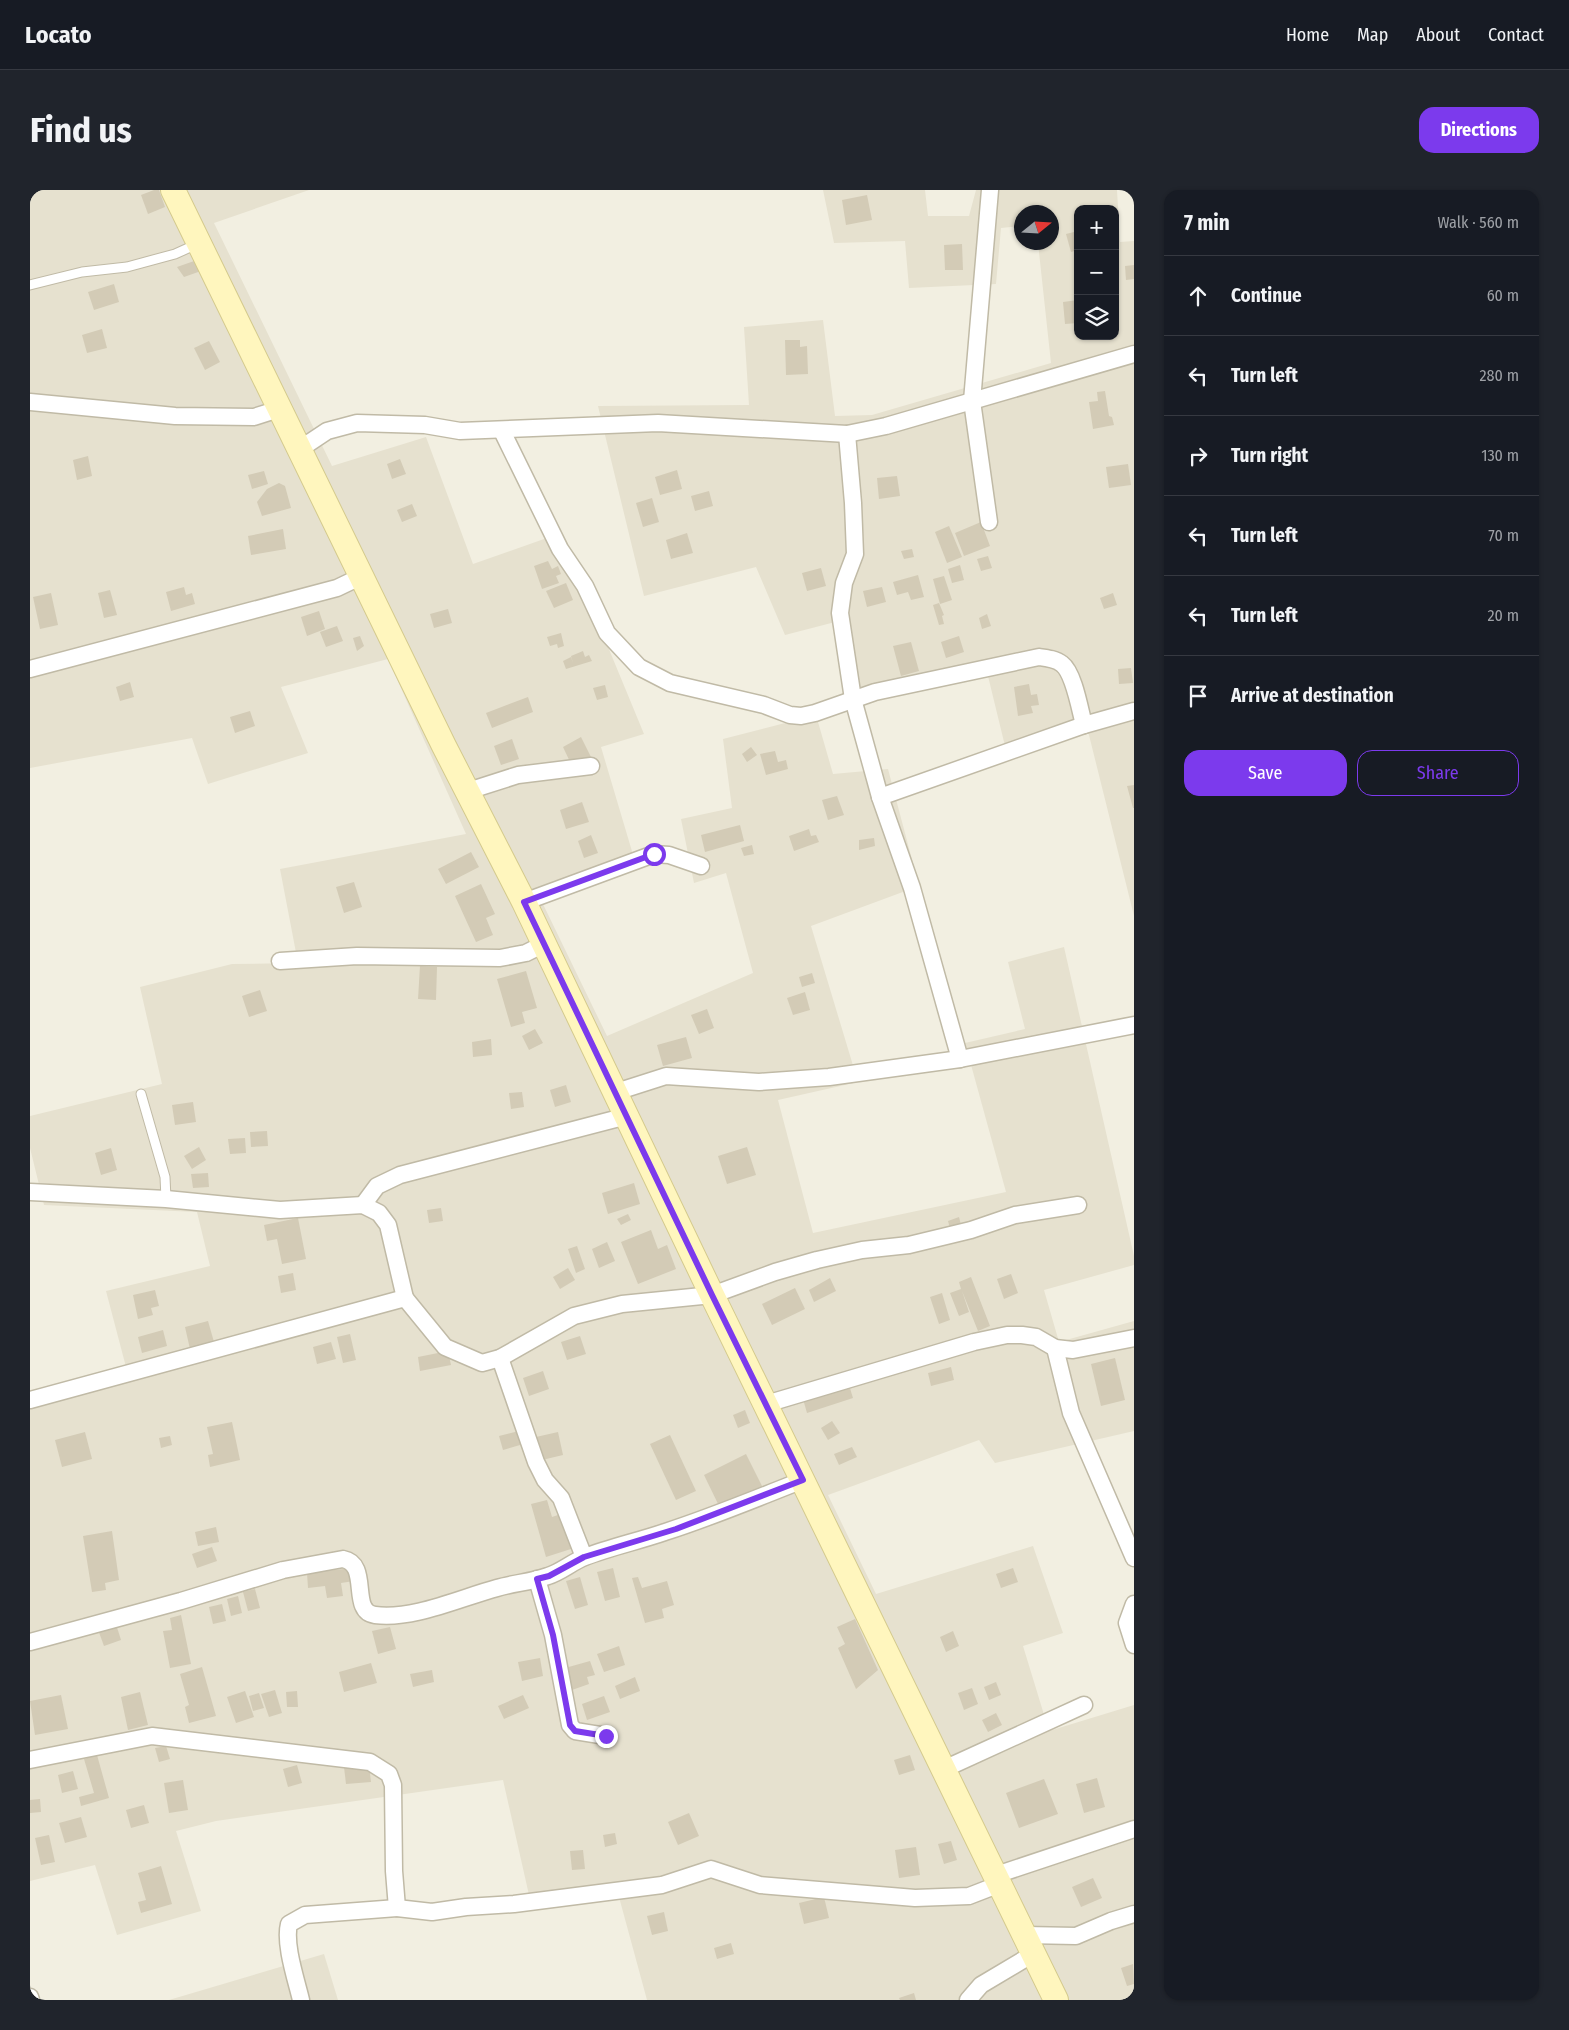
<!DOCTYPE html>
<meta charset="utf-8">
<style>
:root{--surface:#171b24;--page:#20242c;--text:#f1f3f6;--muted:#9ea1a6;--line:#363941;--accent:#7c3aed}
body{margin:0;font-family:"Fira Sans Condensed",sans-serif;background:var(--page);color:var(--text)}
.controls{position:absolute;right:15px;top:15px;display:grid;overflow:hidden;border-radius:10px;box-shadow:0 1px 4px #0004}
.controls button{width:45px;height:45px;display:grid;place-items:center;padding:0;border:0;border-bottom:1px solid var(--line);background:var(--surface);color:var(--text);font:25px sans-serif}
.compass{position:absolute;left:984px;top:15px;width:45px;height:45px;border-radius:50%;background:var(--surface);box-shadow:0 1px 4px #0004;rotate:72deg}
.stop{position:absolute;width:15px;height:15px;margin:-11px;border:4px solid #7c3aed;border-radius:50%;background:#fff}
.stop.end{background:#7c3aed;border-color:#fff;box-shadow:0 1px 5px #0008}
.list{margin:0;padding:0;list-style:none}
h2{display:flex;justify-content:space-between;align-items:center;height:65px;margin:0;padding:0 20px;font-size:21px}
h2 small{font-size:16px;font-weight:400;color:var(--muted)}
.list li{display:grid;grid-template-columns:32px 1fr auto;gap:15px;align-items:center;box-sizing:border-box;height:80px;padding:0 20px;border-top:1px solid var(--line)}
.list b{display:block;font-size:19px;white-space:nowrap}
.list em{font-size:16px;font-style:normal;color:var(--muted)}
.actions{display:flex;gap:10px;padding:15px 20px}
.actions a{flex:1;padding:11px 0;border:1px solid var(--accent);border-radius:15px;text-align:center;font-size:18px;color:var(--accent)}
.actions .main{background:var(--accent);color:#fff}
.icon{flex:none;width:28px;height:28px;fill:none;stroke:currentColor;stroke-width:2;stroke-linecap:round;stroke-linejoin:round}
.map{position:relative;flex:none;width:1104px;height:1810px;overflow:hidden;border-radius:15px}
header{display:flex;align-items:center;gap:30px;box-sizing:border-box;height:70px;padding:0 25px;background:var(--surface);border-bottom:1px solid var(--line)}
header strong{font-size:24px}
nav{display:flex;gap:28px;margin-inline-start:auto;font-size:18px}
.intro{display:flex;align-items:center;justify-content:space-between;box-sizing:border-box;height:120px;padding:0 30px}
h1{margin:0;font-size:35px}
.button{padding:12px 22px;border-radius:15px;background:var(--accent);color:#fff;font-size:18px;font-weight:700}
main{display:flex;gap:30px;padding:0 30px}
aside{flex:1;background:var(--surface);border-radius:15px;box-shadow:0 1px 4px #0004}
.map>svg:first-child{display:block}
.residential{fill:#e6e1cf;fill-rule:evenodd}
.building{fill:#d3cbb6}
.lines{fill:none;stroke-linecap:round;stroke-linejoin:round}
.lane-casing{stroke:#c0baa6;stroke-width:11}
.street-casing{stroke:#c0baa6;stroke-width:19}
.secondary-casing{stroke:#d4ca8d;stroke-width:26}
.lane{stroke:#fff;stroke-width:9}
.street{stroke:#fff;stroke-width:16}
.secondary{stroke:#fff6be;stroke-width:24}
.route{stroke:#7c3aed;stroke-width:6}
</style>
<header>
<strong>Locato</strong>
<nav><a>Home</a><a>Map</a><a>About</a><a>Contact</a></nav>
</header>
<div class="intro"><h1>Find us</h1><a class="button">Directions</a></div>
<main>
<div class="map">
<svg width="1104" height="1810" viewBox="0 0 1104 1810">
<rect width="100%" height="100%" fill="#f2efe1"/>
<g class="residential">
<path d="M0,0H279L184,33L302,276L396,247L443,374L531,343L614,544L571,557L604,668L511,710L577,846L723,783L696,683L664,693L651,629L702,618L693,549L786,525L803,584L858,579L889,696L781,736L828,892L748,910L783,1043L976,1002L935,853L995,839L978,772L1034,757L1104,1066V1075L1014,1100L1029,1152L1104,1131V1241L965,1273L949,1250L798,1305L846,1404L1003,1356L1033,1443L993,1456L1019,1541L1104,1515V1810H617L586,1696L499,1705L473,1590L186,1631L146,1641L171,1721L87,1745L65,1675L0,1691V1203L96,1177L76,1101L180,1076L167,1022L14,1015L0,958V926L132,894L110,797L202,774L268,773L250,679L436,644L358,469L251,497L278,563L178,594L162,548L0,578Z"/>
<path d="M793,0H895L898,26H939L946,0H1087L1090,52L1104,51V726L1057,537L975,556L957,482L831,515L809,431L755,445L726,377L614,406L568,216L719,215L714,137L793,130L805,226L842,225L1021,173L1008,53L1022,52V22H992L991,36L971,38L966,94L879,98L875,51L804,53ZM1048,19H1085V146H1048Z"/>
<path d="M294,1764L308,1810H139Z"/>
</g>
<g class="building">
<path d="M124,0H129L135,17L118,24L111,5Z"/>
<path d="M837,5L842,30L816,35L812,10Z"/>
<path d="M1048,41V60L1041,62L1036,44Z"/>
<path d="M932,54L933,80H915L914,55Z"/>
<path d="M167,70L171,81L154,87L147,77Z"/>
<path d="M1104,75V89L1096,90L1095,76Z"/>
<path d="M84,94L89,112L64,120L58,102Z"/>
<path d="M1048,110V133L1035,134L1033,112Z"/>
<path d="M72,139L77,158L57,163L52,145Z"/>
<path d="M755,150H770V157L777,156L778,184L756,185Z"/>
<path d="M179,151L190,172L175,180L164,158Z"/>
<path d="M1075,201L1079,226L1082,227L1084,235L1063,239L1059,212L1068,211L1067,202Z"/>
<path d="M58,266L62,286L47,290L43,270Z"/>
<path d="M370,269L376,284L362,289L357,274Z"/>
<path d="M1098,274L1101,295L1079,298L1076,277Z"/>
<path d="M647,280L652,299L630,305L625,287Z"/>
<path d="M234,281L238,294L222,299L218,285Z"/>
<path d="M867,286L870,306L849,309L847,288Z"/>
<path d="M249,293L255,296L261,318L232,326L227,312L237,299Z"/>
<path d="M679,301L683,316L665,321L661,306Z"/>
<path d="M622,308L629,332L613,337L606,313Z"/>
<path d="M382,314L387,326L372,332L367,320Z"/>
<path d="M951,332L960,356L934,366L925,343Z"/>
<path d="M919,336L932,367L917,373L905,342Z"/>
<path d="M253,339L256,359L221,365L218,346Z"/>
<path d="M657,343L663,363L641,369L636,350Z"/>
<path d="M882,359L884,367L874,369L871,361Z"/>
<path d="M958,366L962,378L951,381L947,369Z"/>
<path d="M518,371L522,379L528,376L531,384L526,386L529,393L512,399L504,376Z"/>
<path d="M930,375L934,390L922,393L918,379Z"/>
<path d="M791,378L796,396L777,401L772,383Z"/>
<path d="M888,385L894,407L881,410L878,402L867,405L863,392Z"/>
<path d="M914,386L922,410L910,414L903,389Z"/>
<path d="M536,393L543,410L524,418L516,401Z"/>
<path d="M154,397L156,405L162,403L165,414L141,421L136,402Z"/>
<path d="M852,397L856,412L837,417L833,401Z"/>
<path d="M80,400L87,425L74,428L68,403Z"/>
<path d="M21,403L28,435L10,439L3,407Z"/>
<path d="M1083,403L1087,415L1074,419L1070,408Z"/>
<path d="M909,413L914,425L912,426L914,434L909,435L903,415Z"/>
<path d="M418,419L422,433L404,438L400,424Z"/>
<path d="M289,421L295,439L277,446L271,427Z"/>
<path d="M957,424L961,436L952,439L949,428Z"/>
<path d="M307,436L313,451L296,457L290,442Z"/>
<path d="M531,443L534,456L528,458L527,454L520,456L517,447Z"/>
<path d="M330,446L334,456L327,461L323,448Z"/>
<path d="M929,446L934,462L916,468L911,452Z"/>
<path d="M881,452L889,481L871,486L863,456Z"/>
<path d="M553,461L555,467L559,465L562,471L536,479L533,471L541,467L543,473L541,466Z"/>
<path d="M1101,478L1103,493L1089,494L1088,479Z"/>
<path d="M100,492L104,507L90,511L86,497Z"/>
<path d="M999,494L1001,505L1007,504L1009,515L1001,516L1003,523L988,526L984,497Z"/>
<path d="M575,495L578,507L567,510L563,498Z"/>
<path d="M498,507L503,522L462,538L456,523Z"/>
<path d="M220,521L225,536L205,543L200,527Z"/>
<path d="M551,547L561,567L542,576L533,557Z"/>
<path d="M482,549L489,569L471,575L464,556Z"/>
<path d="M721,557L727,565L717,572L712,564Z"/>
<path d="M745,561L748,572L756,570L758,579L736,585L730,564Z"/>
<path d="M1104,595V618H1103L1097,596Z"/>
<path d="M807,606L814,625L798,630L792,610Z"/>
<path d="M552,612L559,632L536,639L530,620Z"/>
<path d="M710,635L714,651L675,662L671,645Z"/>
<path d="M779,639L781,646L786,645L789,652L764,661L759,646Z"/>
<path d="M561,645L568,663L554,668L548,651Z"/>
<path d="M844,648L845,656L829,660V650Z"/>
<path d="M722,655L724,664L714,666L711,658Z"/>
<path d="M441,662L449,677L416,694L408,679Z"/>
<path d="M324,692L332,717L314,723L306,697Z"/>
<path d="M451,694L465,724L456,728L463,745L446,752L425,706Z"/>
<path d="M390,776L407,777L406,810L388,809Z"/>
<path d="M496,781L507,818L492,822L495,833L481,837L467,789Z"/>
<path d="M782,783L785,793L772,797L769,787Z"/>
<path d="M230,800L237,821L219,827L212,806Z"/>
<path d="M775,802L780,820L763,825L757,808Z"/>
<path d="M677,819L684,838L669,844L661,825Z"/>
<path d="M505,839L513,853L499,860L492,846Z"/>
<path d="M656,847L662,868L633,876L627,855Z"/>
<path d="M461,849L462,865L443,867L442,852Z"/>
<path d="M536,895L541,912L525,917L520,900Z"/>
<path d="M492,902L494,917L481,919L479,903Z"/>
<path d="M163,912L166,932L145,935L142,915Z"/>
<path d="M237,941L238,956L221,957L220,942Z"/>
<path d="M215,948L216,963L200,964L198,949Z"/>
<path d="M169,957L176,970L162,979L154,966Z"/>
<path d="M717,957L726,985L697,994L688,966Z"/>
<path d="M81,958L87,980L71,985L65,963Z"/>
<path d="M178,983L179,997L163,998L161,984Z"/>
<path d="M604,993L610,1014L578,1024L572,1003Z"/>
<path d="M411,1018L413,1031L399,1033L397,1020Z"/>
<path d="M598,1024L601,1030L591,1035L587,1029Z"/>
<path d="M929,1027L932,1039L921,1042L918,1031Z"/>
<path d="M268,1028L276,1069L252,1074L247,1049L237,1051L234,1035Z"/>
<path d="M621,1040L628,1059L637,1055L646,1079L608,1094L591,1052Z"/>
<path d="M577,1052L585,1071L569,1078L562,1059Z"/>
<path d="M547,1056L555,1079L546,1083L538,1059Z"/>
<path d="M538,1078L545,1090L530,1099L523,1087Z"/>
<path d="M263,1083L266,1100L251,1103L248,1086Z"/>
<path d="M981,1084L988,1103L974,1109L967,1089Z"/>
<path d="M941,1087L960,1136L948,1141L932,1101L939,1122L929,1126L920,1103L931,1099L929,1092Z"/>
<path d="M800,1088L806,1101L784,1112L779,1100Z"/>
<path d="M765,1098L775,1119L742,1135L732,1114Z"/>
<path d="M125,1100L129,1116L121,1118L123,1125L108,1129L103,1105Z"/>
<path d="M912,1103L920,1130L909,1134L900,1107Z"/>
<path d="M178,1131L184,1152L160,1159L155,1137Z"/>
<path d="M133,1140L137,1156L112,1163L108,1147Z"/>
<path d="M320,1144L326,1170L313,1173L307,1147Z"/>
<path d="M550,1146L556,1164L537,1170L531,1152Z"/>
<path d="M301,1152L306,1169L287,1174L283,1157Z"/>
<path d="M418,1161L421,1175L390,1181L388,1167Z"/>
<path d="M1085,1168L1095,1210L1071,1216L1061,1174Z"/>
<path d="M921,1177L924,1190L901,1196L898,1183Z"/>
<path d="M513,1181L519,1199L499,1206L493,1188Z"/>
<path d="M819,1195L823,1208L777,1223L773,1209Z"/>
<path d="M715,1220L720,1233L708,1238L703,1225Z"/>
<path d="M802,1231L810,1243L798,1250L791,1238Z"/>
<path d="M202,1232L210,1270L180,1277L178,1265L183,1264L177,1237Z"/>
<path d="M489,1241L497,1253L473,1260L469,1246Z"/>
<path d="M55,1242L62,1269L32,1277L25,1250Z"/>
<path d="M528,1242L533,1265L512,1270L506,1247Z"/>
<path d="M640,1245L666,1301L646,1310L620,1254Z"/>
<path d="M140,1246L142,1255L131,1258L129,1248Z"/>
<path d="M822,1257L827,1267L809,1275L804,1264Z"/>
<path d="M716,1264L734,1300L691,1320L674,1285Z"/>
<path d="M517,1310L522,1327L534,1323L544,1358L516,1367L501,1314Z"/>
<path d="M186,1337L189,1352L168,1356L165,1342Z"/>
<path d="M82,1341L89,1390L75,1393L76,1400L62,1402L53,1346Z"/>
<path d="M182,1357L187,1371L167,1378L162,1364Z"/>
<path d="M323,1378L324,1391L311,1393L313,1406L297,1408L295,1396L278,1398L277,1383Z"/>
<path d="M583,1378L590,1407L575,1411L567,1382Z"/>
<path d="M983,1378L988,1392L971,1398L966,1384Z"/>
<path d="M550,1387L558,1415L545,1419L536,1391Z"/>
<path d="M608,1387L612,1398L637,1391L644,1415L632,1419L634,1428L615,1433L602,1388Z"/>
<path d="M225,1399L230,1418L218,1421L213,1402Z"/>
<path d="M208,1406L212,1423L201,1426L197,1409Z"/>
<path d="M192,1414L196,1431L183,1434L179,1417Z"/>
<path d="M151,1425L161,1474L140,1478L133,1441L142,1440L140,1428Z"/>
<path d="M825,1429L848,1480L826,1499L808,1458L815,1454L807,1437Z"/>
<path d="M85,1431L91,1450L74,1456L67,1437Z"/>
<path d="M360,1437L366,1459L348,1464L342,1441Z"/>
<path d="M923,1441L929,1456L916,1462L910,1447Z"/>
<path d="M589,1456L595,1475L574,1482L567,1464Z"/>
<path d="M510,1468L513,1486L492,1491L488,1472Z"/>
<path d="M560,1471L565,1485L557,1487L559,1494L542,1500L535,1478Z"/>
<path d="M341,1473L347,1493L314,1502L309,1482Z"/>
<path d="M172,1477L186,1526L159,1533L155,1517L159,1515L150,1484Z"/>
<path d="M402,1480L404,1492L383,1497L380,1484Z"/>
<path d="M605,1487L610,1501L590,1509L585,1496Z"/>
<path d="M966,1492L971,1505L959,1510L954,1497Z"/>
<path d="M942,1498L948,1514L934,1520L928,1503Z"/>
<path d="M245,1500L252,1523L239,1527L231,1504Z"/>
<path d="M215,1501L224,1527L206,1533L197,1507Z"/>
<path d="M267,1501L268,1517H257L256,1502Z"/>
<path d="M110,1502L118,1535L98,1540L91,1507Z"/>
<path d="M229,1503L234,1518L223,1521L219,1506Z"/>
<path d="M31,1505L38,1539L5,1545L0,1511Z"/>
<path d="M493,1505L499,1518L474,1529L468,1516Z"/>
<path d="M574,1506L580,1522L557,1530L552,1514Z"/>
<path d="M966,1523L972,1535L958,1542L952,1530Z"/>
<path d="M136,1556L140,1569L129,1572L125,1558Z"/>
<path d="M67,1565L79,1608L51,1616L49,1607L64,1603L54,1569Z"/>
<path d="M880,1565L885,1580L869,1585L864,1570Z"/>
<path d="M267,1575L272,1593L258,1597L253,1579Z"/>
<path d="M339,1575L341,1592L316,1594L314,1577Z"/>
<path d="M43,1581L48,1599L32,1603L28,1585Z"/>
<path d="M1067,1588L1075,1617L1054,1623L1046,1594Z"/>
<path d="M1014,1589L1028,1624L989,1638L976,1603Z"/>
<path d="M153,1590L158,1620L139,1623L134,1593Z"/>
<path d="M10,1609L11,1622L0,1623V1610Z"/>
<path d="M114,1615L119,1633L101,1638L96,1620Z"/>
<path d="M659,1623L669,1646L648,1655L638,1632Z"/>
<path d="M51,1627L57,1647L35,1653L29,1633Z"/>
<path d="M585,1643L587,1654L575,1657L573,1645Z"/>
<path d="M19,1645L25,1672L11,1675L5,1648Z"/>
<path d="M921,1651L927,1670L914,1674L908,1654Z"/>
<path d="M886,1657L890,1685L869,1688L865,1660Z"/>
<path d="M553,1660L555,1679L542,1680L540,1661Z"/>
<path d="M131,1676L142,1714L111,1723L108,1712L116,1710L108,1683Z"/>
<path d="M1063,1688L1072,1708L1051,1717L1042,1697Z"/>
<path d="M794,1707L799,1728L774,1734L769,1713Z"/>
<path d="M634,1722L638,1741L622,1745L617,1726Z"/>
<path d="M701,1753L704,1764L687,1769L684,1758Z"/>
<path d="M1103,1774L1104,1794L1097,1796L1091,1778Z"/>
<path d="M884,1803L886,1810H870L869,1808Z"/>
</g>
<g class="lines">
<defs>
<g id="lane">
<path d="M0,95L52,82L97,77L145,64L167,54"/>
<path d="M111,904L135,987L136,1009"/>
</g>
<g id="street">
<path d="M0,212L145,226L224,227L249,219"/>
<path d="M472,241L530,359L555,396L577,443L609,477L640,493L734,515L760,525L771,526L785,523L845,502L1009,467C1017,468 1026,469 1032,474C1044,483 1050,520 1054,535"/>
<path d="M817,244L823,313L825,364L814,393L810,423L823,509L850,607L882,698L930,869"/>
<path d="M270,259L297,241L327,233L395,235L430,241L628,233L817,244L856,236L1104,164"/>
<path d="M959,332L942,211L960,0"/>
<path d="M0,479L307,398L332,386"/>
<path d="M438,601L488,585L561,576"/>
<path d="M850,607L1054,535L1104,521"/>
<path d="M494,712L624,664L639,665L671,676"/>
<path d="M250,771L327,766L470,768L496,763L514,754"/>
<path d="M586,902L636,886L729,892L799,887L930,869L1104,835"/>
<path d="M0,1002L136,1009L250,1020L333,1015L349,1023L358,1035L375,1108"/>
<path d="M333,1015L347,996L370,985L597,926"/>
<path d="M1025,1158L1041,1223L1104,1368"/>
<path d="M470,1168L506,1272L515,1290L531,1308L554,1367"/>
<path d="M0,1210L375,1108L415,1157L452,1173L470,1168L544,1126L592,1114L682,1105L745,1082L787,1070L832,1060L879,1055L941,1040L985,1025L1048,1015"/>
<path d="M736,1214L944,1152L977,1145H992L1006,1147L1025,1158L1043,1160L1104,1148"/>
<path d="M507,1389L523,1445L540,1535L545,1541L576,1546"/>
<path d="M1104,1414L1097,1433L1104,1455"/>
<path d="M0,1452L151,1411L253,1380L313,1369C341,1374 319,1422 345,1425C383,1430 430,1408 467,1398C484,1393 502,1392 518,1386C531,1382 542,1372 555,1367C581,1357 609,1351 635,1342C682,1327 727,1308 773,1290"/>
<path d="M0,1570L122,1546L340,1572L359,1584L363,1595L364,1681L367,1718L402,1722L436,1717L484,1714L632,1695L681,1679L730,1695L885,1708L939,1706L970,1694"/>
<path d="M914,1579L1054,1515"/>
<path d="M966,1685L1104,1639"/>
<path d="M995,1745L1046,1746L1081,1731L1104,1724"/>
<path d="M0,1807L1,1810"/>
<path d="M271,1810C266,1789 254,1754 259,1734L275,1725L367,1718"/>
<path d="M938,1810L951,1795L1003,1764"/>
</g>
<path id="secondary" d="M143,0L414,556L494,712L682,1105L1026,1810"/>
</defs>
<use href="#lane" class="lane-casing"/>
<use href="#street" class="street-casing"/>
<use href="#secondary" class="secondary-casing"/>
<use href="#lane" class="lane"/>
<use href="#street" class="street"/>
<use href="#secondary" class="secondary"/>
</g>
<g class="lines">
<path class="route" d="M576,1546L545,1541L540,1535L523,1445L507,1389L519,1386L554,1367L646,1339L773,1290L682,1105L494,712L624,664"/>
</g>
</svg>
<div class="controls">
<button>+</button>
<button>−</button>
<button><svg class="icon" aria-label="layers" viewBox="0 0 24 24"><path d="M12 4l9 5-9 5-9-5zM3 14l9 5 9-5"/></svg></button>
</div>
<svg class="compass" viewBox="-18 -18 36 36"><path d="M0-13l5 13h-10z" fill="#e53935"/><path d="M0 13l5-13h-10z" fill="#9ea1a6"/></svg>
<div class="stop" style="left:624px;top:664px"></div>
<div class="stop end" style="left:576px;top:1546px"></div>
</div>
<aside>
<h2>7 min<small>Walk · 560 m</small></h2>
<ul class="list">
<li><svg class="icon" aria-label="ahead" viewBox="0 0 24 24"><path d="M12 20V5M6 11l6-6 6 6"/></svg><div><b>Continue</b></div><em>60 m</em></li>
<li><svg class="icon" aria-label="left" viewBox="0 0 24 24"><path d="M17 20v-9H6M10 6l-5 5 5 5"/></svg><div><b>Turn left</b></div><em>280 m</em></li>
<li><svg class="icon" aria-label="right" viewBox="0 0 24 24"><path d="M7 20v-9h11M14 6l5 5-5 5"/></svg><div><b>Turn right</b></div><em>130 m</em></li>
<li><svg class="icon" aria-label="left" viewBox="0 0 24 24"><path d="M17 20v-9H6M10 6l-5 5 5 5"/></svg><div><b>Turn left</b></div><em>70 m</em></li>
<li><svg class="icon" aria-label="left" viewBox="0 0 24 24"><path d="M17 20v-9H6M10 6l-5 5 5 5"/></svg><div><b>Turn left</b></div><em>20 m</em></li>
<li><svg class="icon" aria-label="arrive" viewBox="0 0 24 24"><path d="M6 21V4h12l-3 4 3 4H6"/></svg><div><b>Arrive at destination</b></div></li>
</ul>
<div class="actions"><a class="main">Save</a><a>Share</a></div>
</aside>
</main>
